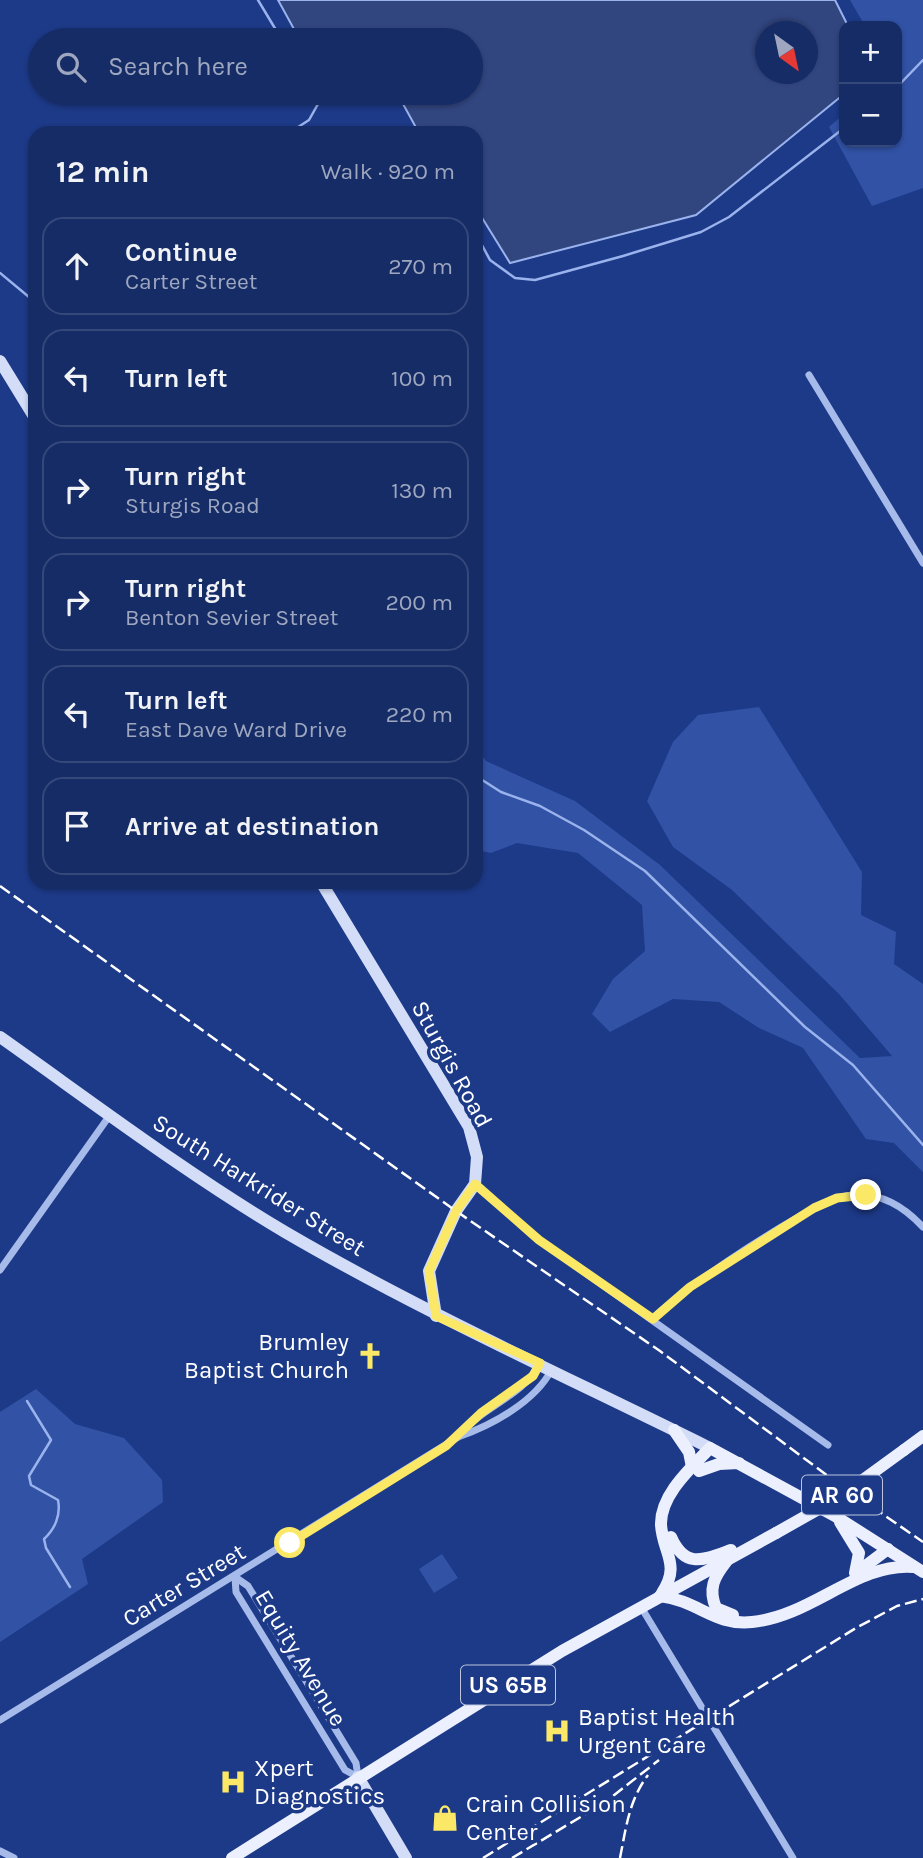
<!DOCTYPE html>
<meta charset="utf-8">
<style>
:root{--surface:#162c66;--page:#23386f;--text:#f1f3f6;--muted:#9ea7bf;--line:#35487a}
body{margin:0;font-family:Karla,sans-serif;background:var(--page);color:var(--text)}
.controls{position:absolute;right:21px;top:21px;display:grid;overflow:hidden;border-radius:14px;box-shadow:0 2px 5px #0004}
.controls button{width:63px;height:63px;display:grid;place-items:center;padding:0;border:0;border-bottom:2px solid var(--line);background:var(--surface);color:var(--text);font:35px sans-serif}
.compass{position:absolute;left:755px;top:21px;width:63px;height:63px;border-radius:50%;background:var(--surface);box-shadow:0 2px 5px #0004;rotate:147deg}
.stop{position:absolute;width:21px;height:21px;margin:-16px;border:5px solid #fae866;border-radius:50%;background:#fff}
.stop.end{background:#fae866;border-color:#fff;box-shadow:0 2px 7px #0008}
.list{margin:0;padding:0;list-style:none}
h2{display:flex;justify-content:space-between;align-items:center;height:91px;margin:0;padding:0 28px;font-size:30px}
h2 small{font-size:23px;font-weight:400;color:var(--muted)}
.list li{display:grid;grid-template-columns:46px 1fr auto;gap:21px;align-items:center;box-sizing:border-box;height:98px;margin:0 14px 14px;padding:0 14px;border:2px solid var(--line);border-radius:21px}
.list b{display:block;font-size:26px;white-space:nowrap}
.list p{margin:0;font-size:23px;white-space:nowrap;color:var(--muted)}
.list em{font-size:23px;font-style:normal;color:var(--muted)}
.icon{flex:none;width:38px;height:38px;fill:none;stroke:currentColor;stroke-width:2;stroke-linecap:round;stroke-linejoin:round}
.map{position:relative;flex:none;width:923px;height:1858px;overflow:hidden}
.search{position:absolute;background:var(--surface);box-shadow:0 2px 5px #0004;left:28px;top:28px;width:455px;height:77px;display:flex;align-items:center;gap:18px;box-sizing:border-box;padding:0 24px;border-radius:38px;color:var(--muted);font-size:26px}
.panel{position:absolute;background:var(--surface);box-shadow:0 2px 5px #0004;left:28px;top:126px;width:455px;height:763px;border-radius:21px}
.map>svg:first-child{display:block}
.green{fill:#3152a5}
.water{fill:#31457f;stroke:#9ab3ed;stroke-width:2;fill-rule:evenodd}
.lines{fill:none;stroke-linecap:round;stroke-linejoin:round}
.stream{stroke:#9ab3ed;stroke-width:2.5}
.street{stroke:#a7bbeb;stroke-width:7}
.secondary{stroke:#d3ddf8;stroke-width:12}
.primary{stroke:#ecf0fe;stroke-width:12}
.rail{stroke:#fff;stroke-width:2.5;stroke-dasharray:12 5;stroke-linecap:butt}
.primary-bridge{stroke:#ecf0fe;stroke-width:12}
.route{stroke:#fae866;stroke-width:9}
.labels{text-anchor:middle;stroke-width:7;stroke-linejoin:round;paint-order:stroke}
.shield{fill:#1d3a88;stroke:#bbc4db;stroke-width:2}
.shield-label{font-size:23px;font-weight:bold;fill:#fff}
.street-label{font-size:24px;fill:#fff;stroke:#1d3a88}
.poi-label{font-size:24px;fill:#fff;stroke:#1d3a88;text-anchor:start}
</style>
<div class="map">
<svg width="923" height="1858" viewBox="0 0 923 1858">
<rect width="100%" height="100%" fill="#1d3a88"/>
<g class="green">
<path d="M850,0H923V188L872,206L829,127L844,114V142H897V26H865Z"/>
<path d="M759,707L862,872L861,915L896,932L894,964L923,984V1172L894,1143L866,1139L803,1048L759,1028L719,1002L673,999L610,1032L592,1014L613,979L645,951L642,905L578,853L517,843L491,853L476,850V748L486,761L575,801L660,865L860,1058L892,1056L839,994L732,890L673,847L647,801L673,742L698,715Z"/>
<path d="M36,1389L75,1424L124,1438L162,1480L163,1502L82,1559L88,1584L0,1642V1412Z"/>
<path d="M442,1554L458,1578L434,1593L419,1569Z"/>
</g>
<path class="water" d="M278,0H835L848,26H844V94L696,215L510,263L476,208V133H419L397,93H471V40H300ZM766,32H808V74H766Z"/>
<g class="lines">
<g class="stream">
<path d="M258,0L282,40"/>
<path d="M897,87L923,60"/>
<path d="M289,133L309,120L318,104L313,93"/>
<path d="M476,234L490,260L515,278L535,280L623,256L701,232L729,217L844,128"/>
<path d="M0,273L35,302"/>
<path d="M476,776L501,792L540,806L584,830L645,871L805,1027L853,1065L923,1145"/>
<path d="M27,1401L51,1440L29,1476L31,1485L58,1500C61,1515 55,1529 44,1539L46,1548L70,1587"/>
</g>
<g class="street">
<path d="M809,375L923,563"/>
<path d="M475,1184L539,1240L828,1445"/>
<path d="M0,1270L110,1115"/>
<path d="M653,1319C680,1290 815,1198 852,1195C882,1193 903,1206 923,1227"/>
<path d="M458,1437C480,1407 523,1397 539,1364"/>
<path d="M235,1577L236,1592L345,1770L358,1777"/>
<path d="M235,1577L248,1586L356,1763L358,1777"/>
<path d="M641,1607L793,1858"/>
<path d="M0,1720L458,1437C492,1425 535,1402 552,1369"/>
<path d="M0,1851L14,1858"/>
</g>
<g class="secondary">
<path d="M0,361L35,418"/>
<path d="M321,882L469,1127L477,1157L475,1184L456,1211L429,1271L436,1316"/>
<path d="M0,1037C92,1102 187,1174 285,1232C422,1312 567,1377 710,1448"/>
<path d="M358,1777L406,1858"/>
</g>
<g class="primary">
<path d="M674,1430L689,1452L692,1467"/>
<path d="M904,1450L923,1436"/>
<path d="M699,1471L719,1464L739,1463"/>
<path d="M840,1522L859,1553L855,1573"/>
<path d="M671,1537C685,1569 703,1560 731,1550"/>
<path d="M726,1562C714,1577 708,1589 716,1608L733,1615"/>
<path d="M860,1570L888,1549"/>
<path d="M662,1593C681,1564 663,1554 661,1525C660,1495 691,1468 710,1448L835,1516L923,1572"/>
<path d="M660,1596C699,1601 714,1626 752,1622C813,1616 857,1562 914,1567"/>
<path d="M232,1858L562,1651L776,1533"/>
</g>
<g class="rail">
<path d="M0,886L456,1211L660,1351L832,1479L923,1542"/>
<path d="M483,1858L856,1628L897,1606L923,1599"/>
<path d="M512,1858L604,1803L659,1760"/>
<path d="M620,1858C626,1828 629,1800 648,1775"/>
</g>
<path class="primary-bridge" d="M776,1533L838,1498L904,1450"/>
</g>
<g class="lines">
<path class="route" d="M290,1543L446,1446L481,1413L533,1376L540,1363L436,1316L429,1271L456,1211L475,1184L539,1240L653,1319L690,1287L814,1208L837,1198L866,1195"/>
</g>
<defs>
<symbol id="church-bare" viewBox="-9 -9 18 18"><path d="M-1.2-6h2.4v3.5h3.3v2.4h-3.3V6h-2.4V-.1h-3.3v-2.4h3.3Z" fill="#fae866" stroke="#1d3a88" stroke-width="2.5" paint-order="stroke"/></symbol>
<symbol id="hospital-bare" viewBox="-9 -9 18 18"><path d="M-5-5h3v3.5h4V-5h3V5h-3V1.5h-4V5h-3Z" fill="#fae866" stroke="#1d3a88" stroke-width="2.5" paint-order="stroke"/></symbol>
<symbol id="shop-bare" viewBox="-9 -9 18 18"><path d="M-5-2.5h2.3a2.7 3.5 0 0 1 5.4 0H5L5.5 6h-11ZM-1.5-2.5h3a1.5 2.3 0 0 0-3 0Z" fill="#fae866" stroke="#1d3a88" stroke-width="2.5" paint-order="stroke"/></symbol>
</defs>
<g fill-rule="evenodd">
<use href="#church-bare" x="351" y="1337" width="38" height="38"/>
<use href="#hospital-bare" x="538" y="1712" width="38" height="38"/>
<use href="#hospital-bare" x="214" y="1763" width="38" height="38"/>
<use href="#shop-bare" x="426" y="1799" width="38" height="38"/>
</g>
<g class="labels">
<g class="shield">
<rect x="802" y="1475.5" width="80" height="39" rx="5"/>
<rect x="461" y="1665.5" width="94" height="39" rx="5"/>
</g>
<g class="shield-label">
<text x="842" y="1503">AR 60</text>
<text x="508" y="1693">US 65B</text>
</g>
<g class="street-label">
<text transform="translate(452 1064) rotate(61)" y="8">Sturgis Road</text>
<text transform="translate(259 1185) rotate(32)" y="8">South Harkrider Street</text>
<text transform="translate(184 1585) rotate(-31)" y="8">Carter Street</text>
<text transform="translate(301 1658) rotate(59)" y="8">Equity Avenue</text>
</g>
<g class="poi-label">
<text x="349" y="1350" text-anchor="end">Brumley<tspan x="349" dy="28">Baptist Church</tspan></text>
<text x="578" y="1725">Baptist Health<tspan x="578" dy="28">Urgent Care</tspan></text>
<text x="254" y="1776">Xpert<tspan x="254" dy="28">Diagnostics</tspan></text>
<text x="466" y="1812">Crain Collision<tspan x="466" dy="28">Center</tspan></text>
</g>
</g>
</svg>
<div class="controls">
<button>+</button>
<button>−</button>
</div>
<svg class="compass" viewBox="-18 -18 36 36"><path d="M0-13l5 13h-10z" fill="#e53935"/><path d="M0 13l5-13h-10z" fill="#9ea7bf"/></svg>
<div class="stop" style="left:290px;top:1543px"></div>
<div class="stop end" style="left:866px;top:1195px"></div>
<div class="search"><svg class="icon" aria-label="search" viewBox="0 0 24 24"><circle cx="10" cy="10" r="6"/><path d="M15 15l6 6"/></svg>Search here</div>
<section class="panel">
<h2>12 min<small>Walk · 920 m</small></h2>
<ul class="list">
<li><svg class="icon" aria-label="ahead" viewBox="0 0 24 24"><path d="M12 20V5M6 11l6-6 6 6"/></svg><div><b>Continue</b><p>Carter Street</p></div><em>270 m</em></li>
<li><svg class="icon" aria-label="left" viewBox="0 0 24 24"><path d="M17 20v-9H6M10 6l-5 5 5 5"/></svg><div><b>Turn left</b></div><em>100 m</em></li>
<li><svg class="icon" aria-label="right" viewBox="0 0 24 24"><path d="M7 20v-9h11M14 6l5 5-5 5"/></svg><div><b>Turn right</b><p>Sturgis Road</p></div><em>130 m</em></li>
<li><svg class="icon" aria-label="right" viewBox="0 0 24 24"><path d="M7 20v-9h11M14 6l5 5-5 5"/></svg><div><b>Turn right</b><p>Benton Sevier Street</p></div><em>200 m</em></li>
<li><svg class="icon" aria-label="left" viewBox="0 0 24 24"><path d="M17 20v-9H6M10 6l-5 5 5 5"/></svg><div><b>Turn left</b><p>East Dave Ward Drive</p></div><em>220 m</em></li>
<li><svg class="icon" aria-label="arrive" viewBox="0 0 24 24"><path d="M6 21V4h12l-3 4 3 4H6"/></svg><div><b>Arrive at destination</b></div></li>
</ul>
</section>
</div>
